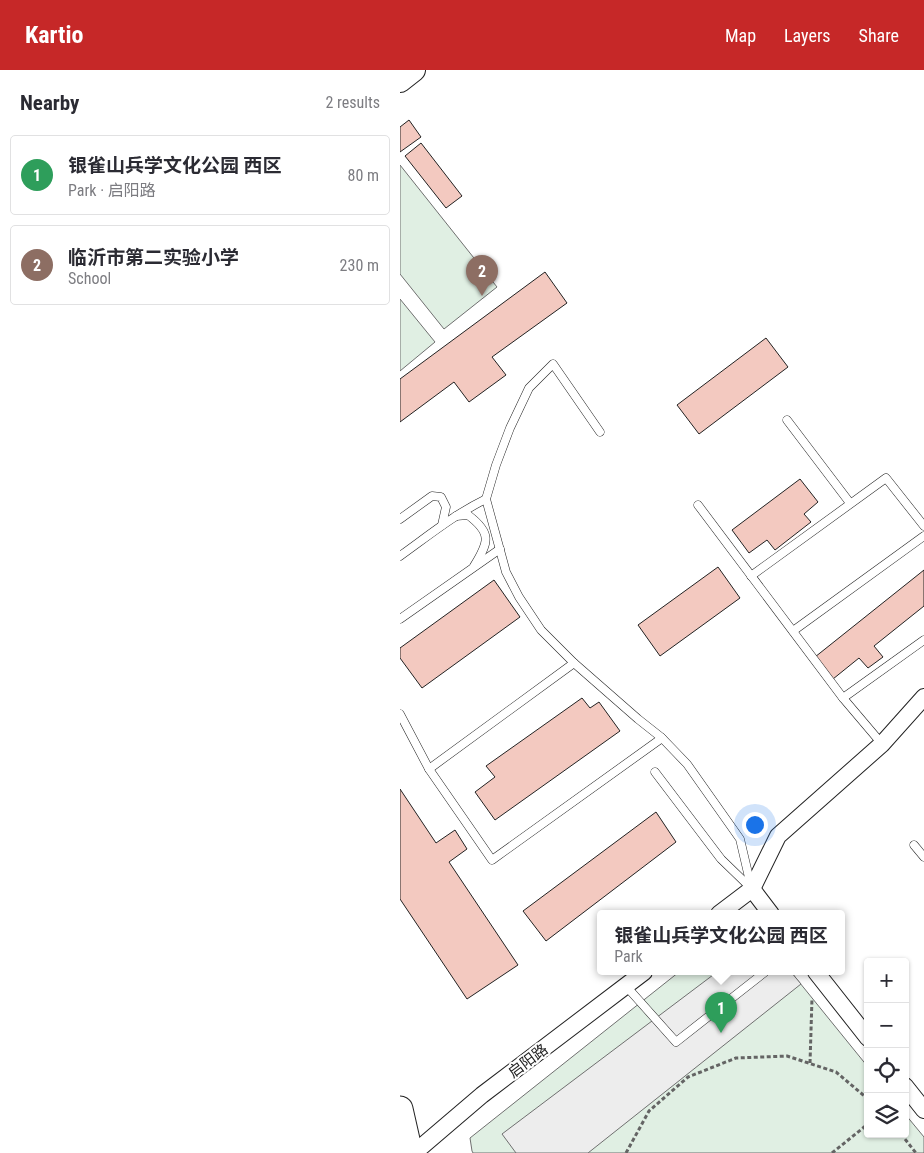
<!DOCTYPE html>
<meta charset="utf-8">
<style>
:root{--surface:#fff;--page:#f7f7f7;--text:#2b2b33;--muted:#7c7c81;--line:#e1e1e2;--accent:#c62828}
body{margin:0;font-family:"Roboto Condensed","Noto Sans SC",sans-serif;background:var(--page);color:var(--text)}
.controls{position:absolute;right:15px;bottom:15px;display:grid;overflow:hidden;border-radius:5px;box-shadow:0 1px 4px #0004}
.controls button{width:45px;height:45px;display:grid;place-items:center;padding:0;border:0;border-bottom:1px solid var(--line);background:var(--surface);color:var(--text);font:25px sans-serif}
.you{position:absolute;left:354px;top:754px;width:18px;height:18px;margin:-12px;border:4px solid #fff;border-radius:50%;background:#1a73e8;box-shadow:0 0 0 8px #1a73e833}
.badge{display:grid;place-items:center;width:32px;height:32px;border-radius:50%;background:var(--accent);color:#fff;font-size:16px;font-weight:700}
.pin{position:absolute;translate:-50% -41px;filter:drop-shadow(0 1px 2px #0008)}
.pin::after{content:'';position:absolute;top:26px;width:18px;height:15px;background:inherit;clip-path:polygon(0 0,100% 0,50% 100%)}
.popup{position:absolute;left:197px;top:840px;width:248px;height:65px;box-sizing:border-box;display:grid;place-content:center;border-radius:5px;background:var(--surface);filter:drop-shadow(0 1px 4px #0005);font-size:16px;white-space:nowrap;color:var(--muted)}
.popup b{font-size:19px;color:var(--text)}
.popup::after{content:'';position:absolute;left:50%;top:100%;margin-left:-10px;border:10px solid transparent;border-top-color:var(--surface)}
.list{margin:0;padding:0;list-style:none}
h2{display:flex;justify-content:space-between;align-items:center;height:65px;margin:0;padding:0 20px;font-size:21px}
h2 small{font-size:16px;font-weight:400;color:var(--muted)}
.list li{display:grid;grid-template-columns:32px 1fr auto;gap:15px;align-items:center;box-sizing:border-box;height:80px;margin:0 10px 10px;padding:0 10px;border:1px solid var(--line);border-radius:5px}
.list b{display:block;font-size:19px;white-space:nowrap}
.list p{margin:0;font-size:16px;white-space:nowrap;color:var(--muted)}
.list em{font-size:16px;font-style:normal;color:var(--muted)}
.icon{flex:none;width:28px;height:28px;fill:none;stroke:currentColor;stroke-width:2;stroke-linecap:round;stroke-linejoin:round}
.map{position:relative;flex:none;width:524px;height:1083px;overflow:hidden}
header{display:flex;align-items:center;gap:30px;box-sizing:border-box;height:70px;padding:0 25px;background:var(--accent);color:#fff}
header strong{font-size:24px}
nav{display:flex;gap:28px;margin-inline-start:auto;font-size:18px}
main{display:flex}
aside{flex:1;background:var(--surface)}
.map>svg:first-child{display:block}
.green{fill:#e0efe3;stroke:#6f6f6f}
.parking{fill:#ededed;stroke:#6f6f6f}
.building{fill:#f3c9c0;stroke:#222}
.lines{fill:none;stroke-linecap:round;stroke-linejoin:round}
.service-casing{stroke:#222;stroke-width:9}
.minor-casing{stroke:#222;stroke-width:18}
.secondary-casing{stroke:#222;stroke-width:24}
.primary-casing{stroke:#222;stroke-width:27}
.path{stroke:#646464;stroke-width:3;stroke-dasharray:4 2.5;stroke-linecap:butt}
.service{stroke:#fff;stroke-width:8}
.minor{stroke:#fff;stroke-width:16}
.secondary{stroke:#fff;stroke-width:22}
.primary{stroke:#fff;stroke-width:25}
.labels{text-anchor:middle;stroke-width:4;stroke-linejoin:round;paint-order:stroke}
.street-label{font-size:15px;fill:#222;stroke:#fff}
</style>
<header>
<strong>Kartio</strong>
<nav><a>Map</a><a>Layers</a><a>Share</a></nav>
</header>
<main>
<aside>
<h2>Nearby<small>2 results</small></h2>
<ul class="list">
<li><span class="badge" style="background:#2e9e5b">1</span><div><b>银雀山兵学文化公园 西区</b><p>Park · 启阳路</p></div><em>80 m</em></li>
<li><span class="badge" style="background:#8d6e63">2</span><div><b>临沂市第二实验小学</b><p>School</p></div><em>230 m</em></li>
</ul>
</aside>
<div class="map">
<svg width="524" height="1083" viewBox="0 0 524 1083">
<rect width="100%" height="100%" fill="#fff"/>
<g class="green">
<path d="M0,95L97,217L44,259L0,204Z"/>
<path d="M0,229L35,272L0,301Z"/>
<path d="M279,902H391L468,997V1064H505V1044L524,1067V1083H73L72,1081L70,1068Z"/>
</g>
<path class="parking" d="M317,902H391L401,914L188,1083H116L102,1064Z"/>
<g class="building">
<path d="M9,50L21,67L0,82V57Z"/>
<path d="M21,73L62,126L46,138L5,86Z"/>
<path d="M145,202L167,233L92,287L106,305L69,332L54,312L0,352V309Z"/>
<path d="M366,268L388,297L299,364L277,335Z"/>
<path d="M400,409L418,432L404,444L411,452L375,480L367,470L349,483L332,460Z"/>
<path d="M318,497L340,528L260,586L238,555Z"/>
<path d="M524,500V536L474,576L483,587L468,598L459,588L433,609L415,587Z"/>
<path d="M94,510L120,547L22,618L0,588V578Z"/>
<path d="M182,628L190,638L199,632L220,661L95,750L75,722L95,707L86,696Z"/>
<path d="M0,719L36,773L55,760L67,779L49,792L118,895L67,929L0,829Z"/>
<path d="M256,742L276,772L146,871L123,841Z"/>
</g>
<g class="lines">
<defs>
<g id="service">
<path d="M387,350L450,433"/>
<path d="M200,362L153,294L129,318L110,358L96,395L86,429L106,502L119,527L141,560L174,593L238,649L262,668L287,694L340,769L351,816"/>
<path d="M298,435L443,628L524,570"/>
<path d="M56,446L68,445C92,463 89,472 74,496"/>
<path d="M0,449L32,426L41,427L46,437L42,455"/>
<path d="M0,486C28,466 55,444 86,429"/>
<path d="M351,506L486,408L524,456"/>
<path d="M0,549L100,479"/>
<path d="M393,561L524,466"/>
<path d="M443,628L482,674"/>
<path d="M0,644L29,699L92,790L262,668"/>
<path d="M29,699L174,593"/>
<path d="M255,702L321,789L352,819"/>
<path d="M514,775L524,787"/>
<path d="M226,916L276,972L365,902"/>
</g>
<g id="minor">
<path d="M352,819L371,844"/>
<path d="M319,844L352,819L378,766L482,674L524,627"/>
<path d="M416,902L468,968"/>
<path d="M505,1016L524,1040"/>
<path d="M14,1083L82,1025L244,902"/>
</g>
<path id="secondary" d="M0,11L14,0"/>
<path id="primary" d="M0,1039L10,1083"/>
</defs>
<use href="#service" class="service-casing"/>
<use href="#minor" class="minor-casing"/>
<use href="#secondary" class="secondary-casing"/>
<use href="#primary" class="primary-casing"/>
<g class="path">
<path d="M410,993L412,928"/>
<path d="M501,1064L516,1083"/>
<path d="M226,1083L249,1041L288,1007L336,988L387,986L436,1002L468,1029"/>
<path d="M432,1083L468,1054"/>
</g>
<use href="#service" class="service"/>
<use href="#minor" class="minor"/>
<use href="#secondary" class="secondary"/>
<use href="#primary" class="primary"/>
</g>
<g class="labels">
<g class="street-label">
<text transform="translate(128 991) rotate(-37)" y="5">启阳路</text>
</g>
</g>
</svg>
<div class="controls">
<button>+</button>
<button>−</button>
<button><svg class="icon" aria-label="locate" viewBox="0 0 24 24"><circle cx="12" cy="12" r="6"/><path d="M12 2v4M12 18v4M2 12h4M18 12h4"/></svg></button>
<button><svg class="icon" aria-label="layers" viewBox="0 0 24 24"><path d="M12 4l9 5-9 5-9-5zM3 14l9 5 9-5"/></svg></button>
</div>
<div class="you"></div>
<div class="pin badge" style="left:321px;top:963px;background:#2e9e5b">1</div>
<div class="popup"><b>银雀山兵学文化公园 西区</b>Park</div>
<div class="pin badge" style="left:82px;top:226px;background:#8d6e63">2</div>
</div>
</main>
